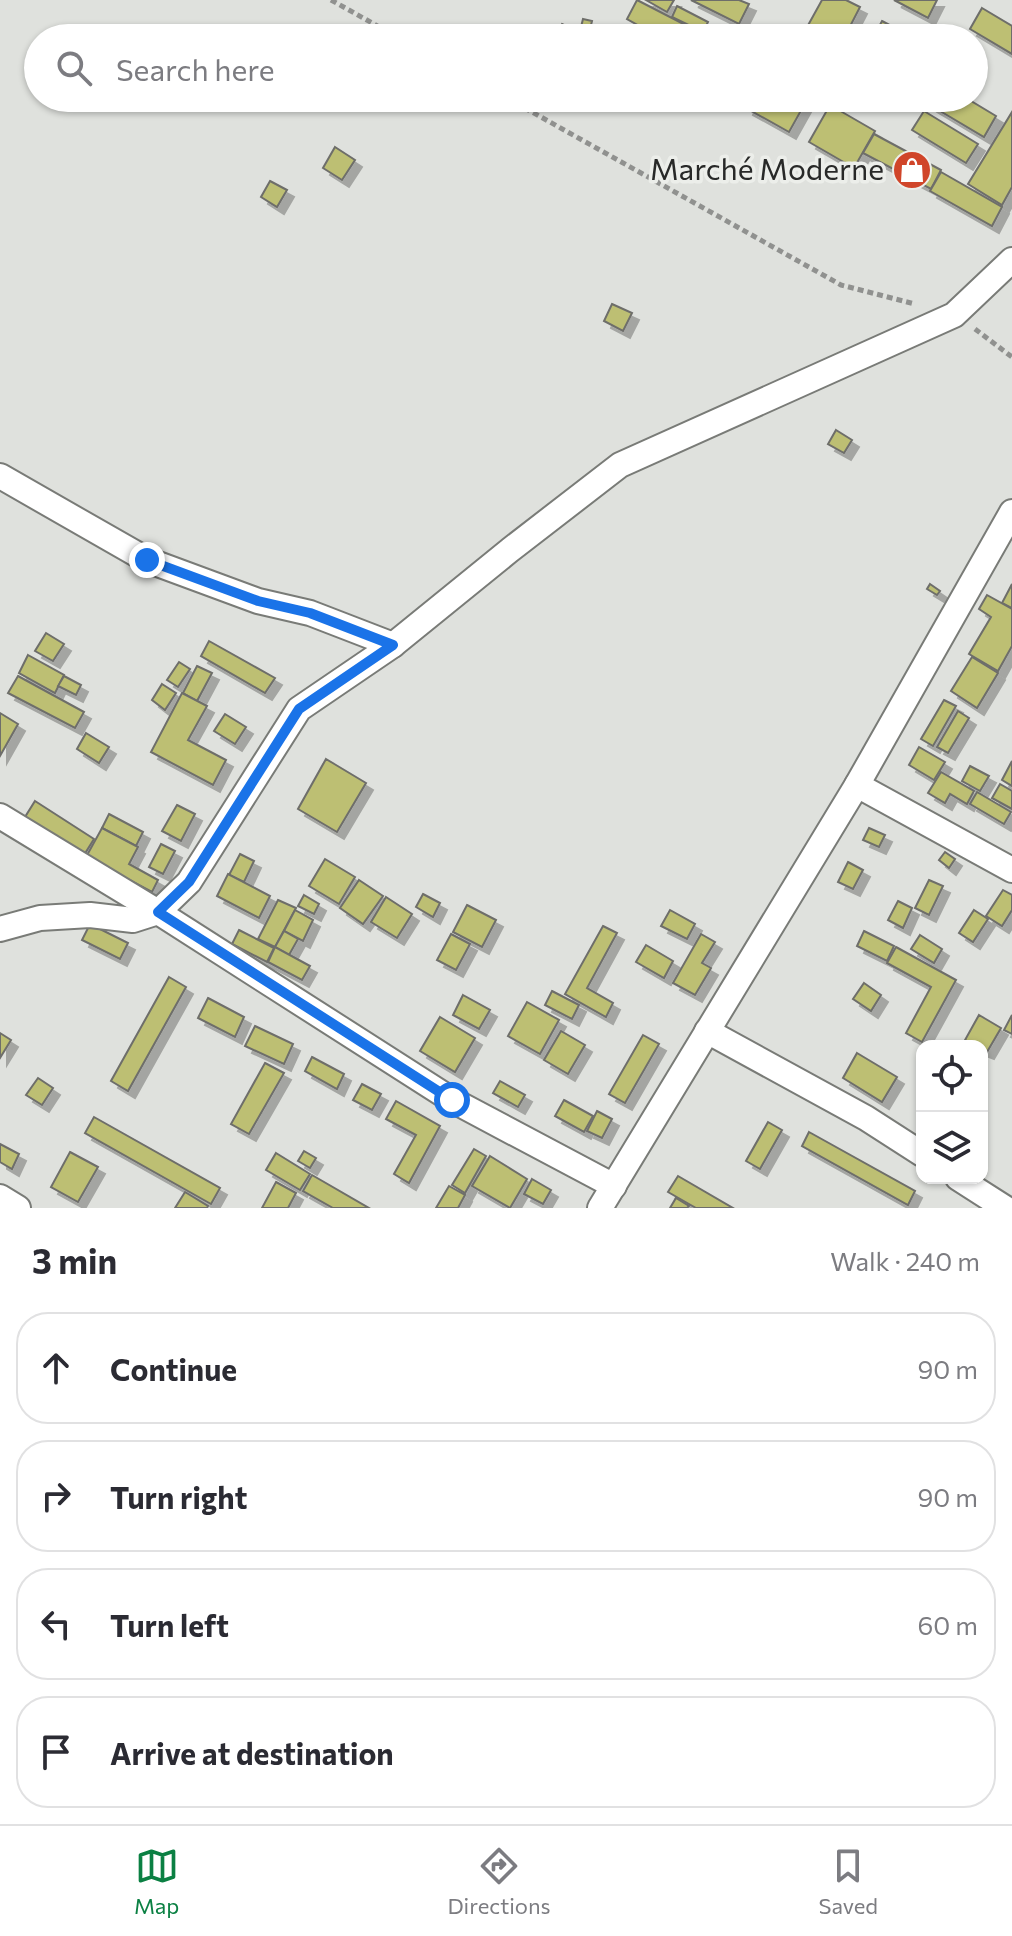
<!DOCTYPE html>
<meta charset="utf-8">
<style>
:root{--surface:#fff;--page:#f2f2f3;--text:#2b2b33;--muted:#7c7c81;--line:#e1e1e2;--accent:#0b8043}
body{margin:0;font-family:Commissioner,sans-serif;background:var(--page);color:var(--text)}
.controls{position:absolute;right:24px;bottom:24px;display:grid;overflow:hidden;border-radius:16px;box-shadow:0 2px 6px #0004}
.controls button{width:72px;height:72px;display:grid;place-items:center;padding:0;border:0;border-bottom:2px solid var(--line);background:var(--surface);color:var(--text);font:40px sans-serif}
.stop{position:absolute;width:24px;height:24px;margin:-18px;border:6px solid #1a73e8;border-radius:50%;background:#fff}
.stop.end{background:#1a73e8;border-color:#fff;box-shadow:0 2px 8px #0008}
.list{margin:0;padding:0;list-style:none}
h2{display:flex;justify-content:space-between;align-items:center;height:104px;margin:0;padding:0 32px;font-size:34px}
h2 small{font-size:26px;font-weight:400;color:var(--muted)}
.list li{display:grid;grid-template-columns:52px 1fr auto;gap:24px;align-items:center;box-sizing:border-box;height:112px;margin:0 16px 16px;padding:0 16px;border:2px solid var(--line);border-radius:32px}
.list b{display:block;font-size:30px;white-space:nowrap}
.list em{font-size:26px;font-style:normal;color:var(--muted)}
.icon{flex:none;width:44px;height:44px;fill:none;stroke:currentColor;stroke-width:2;stroke-linecap:round;stroke-linejoin:round}
.map{position:relative;flex:none;width:1012px;height:1208px;overflow:hidden}
.search{position:absolute;background:var(--surface);box-shadow:0 2px 6px #0004;left:24px;right:24px;top:24px;height:88px;display:flex;align-items:center;gap:20px;box-sizing:border-box;padding:0 28px;border-radius:44px;color:var(--muted);font-size:30px}
.sheet{height:616px;background:var(--surface)}
nav{display:flex;justify-content:space-around;align-items:center;box-sizing:border-box;height:112px;border-top:2px solid var(--line);background:var(--surface);font-size:22px;color:var(--muted)}
nav a{display:grid;justify-items:center;gap:4px}
nav .on{color:var(--accent)}
.map>svg:first-child{display:block}
.building{fill:#bdbf73;stroke:#6e6e6a;stroke-width:2;filter:url(#shadow)}
.lines{fill:none;stroke-linecap:round;stroke-linejoin:round}
.minor-casing{stroke:#797b77;stroke-width:28}
.path{stroke:#90918f;stroke-width:5;stroke-dasharray:6 4;stroke-linecap:butt}
.minor{stroke:#fff;stroke-width:24}
.route{stroke:#1a73e8;stroke-width:10}
.labels{text-anchor:middle;stroke-width:7;stroke-linejoin:round;paint-order:stroke}
.poi-label{font-size:30px;fill:#282928;stroke:#eceeea;text-anchor:end}
</style>
<div class="map">
<svg width="1012" height="1208" viewBox="0 0 1012 1208">
<defs>
<filter id="shadow"><feDropShadow dx="7" dy="7" stdDeviation="0" flood-color="#0004"/></filter>
</defs>
<rect width="100%" height="100%" fill="#dfe1dd"/>
<g class="building">
<path d="M637,0L703,34L701,38H661L627,19Z"/>
<path d="M646,0H674L667,12Z"/>
<path d="M691,0H739L749,4L739,24Z"/>
<path d="M822,0H846L860,7L844,38H801Z"/>
<path d="M894,0H937L928,18Z"/>
<path d="M677,6L708,22L703,32L672,17Z"/>
<path d="M982,8L1012,26V54L970,29Z"/>
<path d="M583,19L592,21L589,33L580,31Z"/>
<path d="M882,21L914,38H873Z"/>
<path d="M562,24L588,38H555Z"/>
<path d="M751,98H808L789,132L746,108Z"/>
<path d="M934,98H966L996,116L984,137L930,105Z"/>
<path d="M830,105L875,131L854,168L809,142Z"/>
<path d="M924,111L978,144L966,163L912,130Z"/>
<path d="M1012,112V187L1002,205L968,184Z"/>
<path d="M874,134L941,170L931,189L863,153Z"/>
<path d="M335,147L355,160L342,180L323,168Z"/>
<path d="M941,172L1002,207L992,226L930,191Z"/>
<path d="M270,181L287,190L277,207L261,197Z"/>
<path d="M612,304L632,313L623,331L604,321Z"/>
<path d="M836,430L852,440L844,453L828,444Z"/>
<path d="M930,584L940,591L937,595L927,589Z"/>
<path d="M1012,584V608L1002,603Z"/>
<path d="M987,595L1012,609V646L998,671L969,654L991,617L979,609Z"/>
<path d="M46,633L64,644L53,661L35,651Z"/>
<path d="M209,641L275,678L265,693L201,656Z"/>
<path d="M28,655L64,675L55,693L19,673Z"/>
<path d="M972,657L998,673L977,708L951,691Z"/>
<path d="M179,662L190,669L178,687L167,680Z"/>
<path d="M197,666L212,673L197,701L183,693Z"/>
<path d="M18,676L84,712L75,728L8,693Z"/>
<path d="M64,676L81,685L76,695L58,686Z"/>
<path d="M162,684L176,693L165,710L152,700Z"/>
<path d="M182,693L207,706L188,740L226,760L213,785L151,752Z"/>
<path d="M944,700L956,706L933,746L921,739Z"/>
<path d="M958,711L969,718L948,753L937,747Z"/>
<path d="M0,713L18,724L0,756Z"/>
<path d="M225,714L246,727L235,744L214,731Z"/>
<path d="M86,733L109,747L99,763L77,749Z"/>
<path d="M919,747L945,762L934,780L909,765Z"/>
<path d="M326,759L366,783L337,832L298,809Z"/>
<path d="M1012,761V786L1002,780Z"/>
<path d="M970,766L989,776L980,791L962,781Z"/>
<path d="M941,772L974,791L967,804L950,794L945,803L928,793Z"/>
<path d="M1000,784L1012,791V809L992,798Z"/>
<path d="M977,792L1011,812L1004,824L970,804Z"/>
<path d="M35,801L94,839L84,855L25,817Z"/>
<path d="M177,805L195,814L181,841L162,831Z"/>
<path d="M109,814L143,832L136,846L102,828Z"/>
<path d="M102,828L138,847L129,864L158,880L152,892L86,857Z"/>
<path d="M869,828L885,835L879,847L863,840Z"/>
<path d="M161,844L175,851L163,874L149,867Z"/>
<path d="M945,852L955,859L949,868L939,860Z"/>
<path d="M240,854L254,861L244,882L229,875Z"/>
<path d="M325,859L355,877L339,904L309,886Z"/>
<path d="M848,862L863,870L853,889L838,882Z"/>
<path d="M228,874L270,896L259,918L217,896Z"/>
<path d="M359,880L383,896L363,924L340,908Z"/>
<path d="M929,880L943,886L929,915L915,908Z"/>
<path d="M1003,890L1012,895V910L1002,926L986,916Z"/>
<path d="M423,894L440,903L433,917L416,907Z"/>
<path d="M304,895L319,904L314,914L298,906Z"/>
<path d="M386,897L412,914L397,938L371,922Z"/>
<path d="M278,900L296,908L275,947L258,939Z"/>
<path d="M898,901L912,908L903,928L888,920Z"/>
<path d="M467,905L496,920L482,947L453,932Z"/>
<path d="M295,910L313,920L303,941L284,931Z"/>
<path d="M670,910L695,924L687,939L661,926Z"/>
<path d="M974,910L988,919L973,942L959,933Z"/>
<path d="M90,924L128,943L120,959L82,940Z"/>
<path d="M603,926L617,933L587,988L613,1003L606,1017L565,994Z"/>
<path d="M239,930L274,948L267,962L232,944Z"/>
<path d="M284,931L298,939L289,955L275,947Z"/>
<path d="M864,931L894,946L887,961L857,946Z"/>
<path d="M451,934L470,944L456,970L437,960Z"/>
<path d="M701,934L715,942L702,963L711,968L695,995L673,983Z"/>
<path d="M920,935L942,949L934,963L911,949Z"/>
<path d="M646,945L673,961L664,978L636,962Z"/>
<path d="M275,947L310,966L302,980L268,962Z"/>
<path d="M896,947L956,980L922,1042L906,1033L931,987L887,963Z"/>
<path d="M169,977L186,987L128,1091L111,1081Z"/>
<path d="M864,983L881,995L871,1011L853,999Z"/>
<path d="M552,991L579,1005L572,1019L545,1005Z"/>
<path d="M463,995L490,1010L479,1029L453,1015Z"/>
<path d="M208,998L244,1017L235,1037L198,1018Z"/>
<path d="M527,1002L559,1020L540,1054L508,1036Z"/>
<path d="M979,1015L1001,1028L987,1052L982,1050V1046H976L965,1040Z"/>
<path d="M1012,1015V1034L1004,1030Z"/>
<path d="M440,1017L475,1038L455,1072L420,1051Z"/>
<path d="M255,1026L293,1044L284,1064L245,1046Z"/>
<path d="M561,1031L585,1045L568,1074L544,1060Z"/>
<path d="M0,1033L11,1040L0,1058Z"/>
<path d="M643,1035L659,1044L625,1103L609,1094Z"/>
<path d="M857,1053L897,1077L882,1102L843,1078Z"/>
<path d="M312,1057L344,1074L337,1089L305,1071Z"/>
<path d="M265,1063L284,1073L249,1134L231,1124Z"/>
<path d="M38,1078L53,1088L42,1105L26,1095Z"/>
<path d="M500,1081L525,1095L518,1107L493,1093Z"/>
<path d="M362,1084L381,1094L372,1110L353,1100Z"/>
<path d="M564,1100L593,1116L584,1132L555,1116Z"/>
<path d="M396,1101L440,1126L409,1183L394,1174L416,1135L386,1119Z"/>
<path d="M597,1111L612,1119L602,1138L587,1131Z"/>
<path d="M94,1117L220,1188L211,1204L85,1133Z"/>
<path d="M768,1122L782,1130L760,1169L746,1161Z"/>
<path d="M809,1132L915,1191L908,1205L802,1146Z"/>
<path d="M0,1144L19,1154L12,1169L0,1162Z"/>
<path d="M474,1149L486,1156L465,1193L452,1185Z"/>
<path d="M304,1151L316,1158L310,1168L298,1161Z"/>
<path d="M70,1152L98,1167L78,1202L51,1187Z"/>
<path d="M276,1153L310,1174L300,1190L266,1170Z"/>
<path d="M490,1156L527,1179L510,1208L472,1186Z"/>
<path d="M312,1175L369,1208H333L303,1191Z"/>
<path d="M678,1176L733,1208H696L668,1192Z"/>
<path d="M532,1179L551,1190L543,1204L524,1194Z"/>
<path d="M276,1182L296,1193L288,1208H262Z"/>
<path d="M449,1186L465,1195L458,1208H436Z"/>
<path d="M185,1192L208,1206L207,1208H175Z"/>
<path d="M676,1198L689,1206L687,1208H670Z"/>
</g>
<g class="lines">
<defs>
<g id="minor">
<path d="M0,476L147,560L258,601L310,613L393,645"/>
<path d="M857,785L1012,870"/>
<path d="M0,816L158,912L452,1100L614,1186"/>
<path d="M0,929L40,918L90,915L133,920L158,912L189,882L299,709L393,645L510,550L620,465L954,315L1012,260"/>
<path d="M707,1031L866,1118L922,1154"/>
<path d="M958,1178L1005,1208"/>
<path d="M0,1197L18,1208"/>
<path d="M600,1208L857,785L1012,512"/>
</g>
</defs>
<use href="#minor" class="minor-casing"/>
<g class="path">
<path d="M331,0L399,38"/>
<path d="M507,98L841,285L915,304"/>
<path d="M975,329L1012,357"/>
</g>
<use href="#minor" class="minor"/>
</g>
<g class="lines">
<path class="route" d="M147,560L258,601L310,613L393,645L299,709L189,882L158,912L452,1100"/>
</g>
<defs>
<symbol id="shop-disc" viewBox="-11 -11 22 22"><circle r="9.5" fill="#d04529" stroke="#eceeea"/><path d="M-5-2.5h2.3a2.7 3.5 0 0 1 5.4 0H5L5.5 6h-11ZM-1.5-2.5h3a1.5 2.3 0 0 0-3 0Z" fill="#fff"/></symbol>
</defs>
<g fill-rule="evenodd">
<use href="#shop-disc" x="890" y="148" width="44" height="44"/>
</g>
<g class="labels">
<g class="poi-label">
<text x="884" y="180">Marché Moderne</text>
</g>
</g>
</svg>
<div class="controls">
<button><svg class="icon" aria-label="locate" viewBox="0 0 24 24"><circle cx="12" cy="12" r="6"/><path d="M12 2v4M12 18v4M2 12h4M18 12h4"/></svg></button>
<button><svg class="icon" aria-label="layers" viewBox="0 0 24 24"><path d="M12 4l9 5-9 5-9-5zM3 14l9 5 9-5"/></svg></button>
</div>
<div class="stop" style="left:452px;top:1100px"></div>
<div class="stop end" style="left:147px;top:560px"></div>
<div class="search"><svg class="icon" aria-label="search" viewBox="0 0 24 24"><circle cx="10" cy="10" r="6"/><path d="M15 15l6 6"/></svg>Search here</div>
</div>
<section class="sheet">
<h2>3 min<small>Walk · 240 m</small></h2>
<ul class="list">
<li><svg class="icon" aria-label="ahead" viewBox="0 0 24 24"><path d="M12 20V5M6 11l6-6 6 6"/></svg><div><b>Continue</b></div><em>90 m</em></li>
<li><svg class="icon" aria-label="right" viewBox="0 0 24 24"><path d="M7 20v-9h11M14 6l5 5-5 5"/></svg><div><b>Turn right</b></div><em>90 m</em></li>
<li><svg class="icon" aria-label="left" viewBox="0 0 24 24"><path d="M17 20v-9H6M10 6l-5 5 5 5"/></svg><div><b>Turn left</b></div><em>60 m</em></li>
<li><svg class="icon" aria-label="arrive" viewBox="0 0 24 24"><path d="M6 21V4h12l-3 4 3 4H6"/></svg><div><b>Arrive at destination</b></div></li>
</ul>
</section>
<nav>
<a class="on"><svg class="icon" aria-label="map" viewBox="0 0 24 24"><path d="M3 6l6-2 6 2 6-2v14l-6 2-6-2-6 2zM9 4v14M15 6v14"/></svg>Map</a>
<a><svg class="icon" aria-label="directions" viewBox="0 0 24 24"><path d="M12 3l9 9-9 9-9-9zM9 14v-3h6M13 9l2 2-2 2"/></svg>Directions</a>
<a><svg class="icon" aria-label="saved" viewBox="0 0 24 24"><path d="M7 4h10v16l-5-4-5 4z"/></svg>Saved</a>
</nav>
